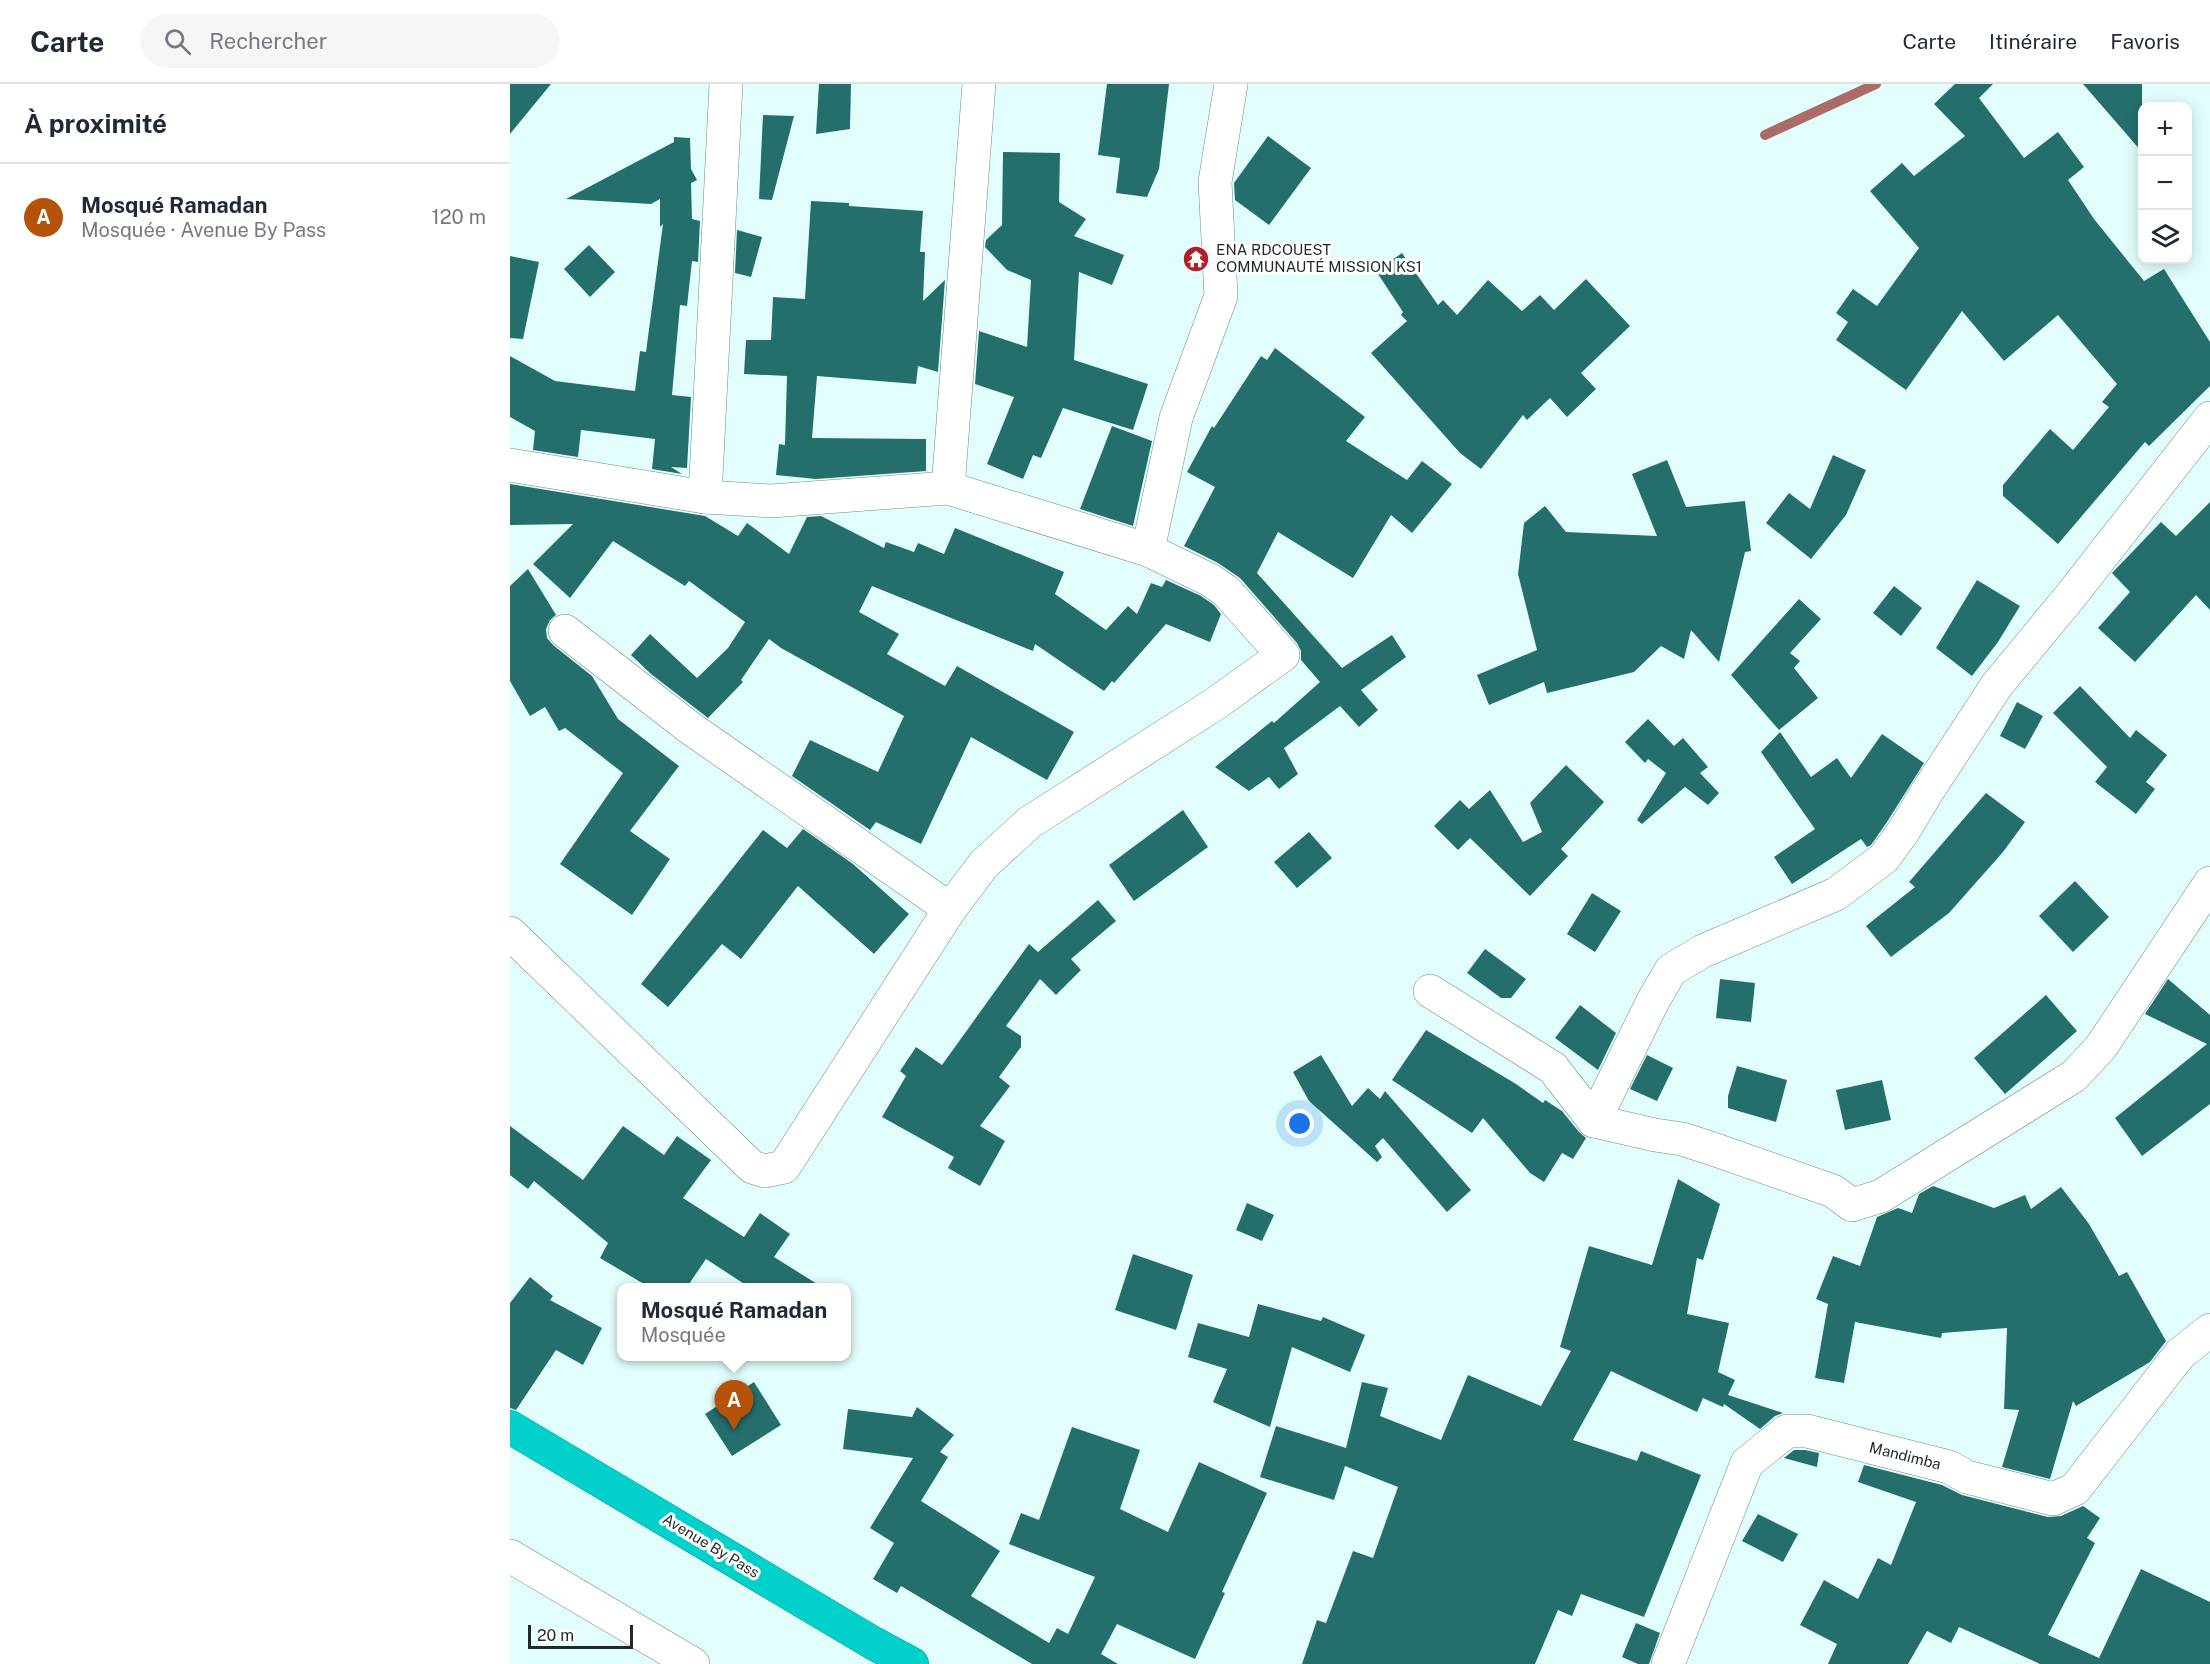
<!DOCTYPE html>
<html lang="fr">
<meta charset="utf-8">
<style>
:root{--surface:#fff;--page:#f6f6f7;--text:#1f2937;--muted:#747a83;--line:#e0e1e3;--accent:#b45309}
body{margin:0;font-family:"Public Sans",sans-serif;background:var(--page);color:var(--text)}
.controls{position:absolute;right:18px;top:18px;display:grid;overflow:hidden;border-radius:12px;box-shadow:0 3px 15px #0003}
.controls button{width:54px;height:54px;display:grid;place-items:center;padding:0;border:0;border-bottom:2px solid var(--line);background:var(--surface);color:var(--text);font:30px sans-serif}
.scale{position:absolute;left:18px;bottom:15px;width:105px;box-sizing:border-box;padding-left:6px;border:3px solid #1e2928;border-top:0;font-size:16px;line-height:21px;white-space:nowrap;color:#1e2928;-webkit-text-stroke:4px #fff;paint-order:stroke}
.you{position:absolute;left:790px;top:1040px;width:21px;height:21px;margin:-15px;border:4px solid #fff;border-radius:50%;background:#1a73e8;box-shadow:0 0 0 9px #1a73e833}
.badge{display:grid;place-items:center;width:39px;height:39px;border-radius:50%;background:var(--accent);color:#fff;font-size:20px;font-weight:700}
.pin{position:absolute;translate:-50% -50px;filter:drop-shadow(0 2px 3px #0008)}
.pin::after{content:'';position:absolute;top:32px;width:21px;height:18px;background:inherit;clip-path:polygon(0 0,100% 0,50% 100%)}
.popup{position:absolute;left:107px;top:1199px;width:234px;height:78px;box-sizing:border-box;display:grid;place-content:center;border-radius:12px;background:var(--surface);filter:drop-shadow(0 2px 4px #0005);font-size:20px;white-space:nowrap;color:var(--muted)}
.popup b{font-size:22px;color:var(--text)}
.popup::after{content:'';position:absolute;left:50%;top:100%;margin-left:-12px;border:12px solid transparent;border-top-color:var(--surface)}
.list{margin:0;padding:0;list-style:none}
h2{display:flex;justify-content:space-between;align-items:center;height:78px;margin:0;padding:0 24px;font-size:26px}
h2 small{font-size:20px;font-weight:400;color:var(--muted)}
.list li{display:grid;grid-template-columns:39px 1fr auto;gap:18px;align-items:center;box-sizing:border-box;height:108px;padding:0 24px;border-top:2px solid var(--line)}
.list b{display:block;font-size:22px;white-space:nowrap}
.list p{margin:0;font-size:20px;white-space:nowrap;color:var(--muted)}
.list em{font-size:20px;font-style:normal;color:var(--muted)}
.icon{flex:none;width:33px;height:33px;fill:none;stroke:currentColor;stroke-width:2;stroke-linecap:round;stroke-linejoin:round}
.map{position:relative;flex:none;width:1700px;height:1580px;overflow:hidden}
header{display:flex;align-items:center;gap:36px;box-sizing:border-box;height:84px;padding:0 30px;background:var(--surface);border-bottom:2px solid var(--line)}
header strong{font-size:28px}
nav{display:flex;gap:33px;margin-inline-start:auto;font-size:21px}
.search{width:420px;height:54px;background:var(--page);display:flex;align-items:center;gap:15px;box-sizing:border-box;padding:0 21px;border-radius:33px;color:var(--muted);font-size:22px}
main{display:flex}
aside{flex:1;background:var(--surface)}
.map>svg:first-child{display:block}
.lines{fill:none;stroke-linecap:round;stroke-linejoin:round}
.stream{stroke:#ac6b66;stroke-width:10}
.building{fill:#246f6c}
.minor-casing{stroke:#6f8886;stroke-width:34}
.highway-casing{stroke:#0b9691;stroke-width:34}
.minor{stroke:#fff;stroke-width:33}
.highway{stroke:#01d1ca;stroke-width:33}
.labels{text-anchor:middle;stroke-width:6;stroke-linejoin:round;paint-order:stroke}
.poi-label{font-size:15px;fill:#1e2928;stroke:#fff;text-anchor:start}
.street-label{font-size:15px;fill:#1e2928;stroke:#fff}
</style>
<header>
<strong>Carte</strong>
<div class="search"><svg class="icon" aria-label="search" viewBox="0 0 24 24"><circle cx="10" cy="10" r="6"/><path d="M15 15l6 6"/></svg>Rechercher</div>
<nav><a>Carte</a><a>Itinéraire</a><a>Favoris</a></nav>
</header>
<main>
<aside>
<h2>À proximité<small></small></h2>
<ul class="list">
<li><span class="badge">A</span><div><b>Mosqué Ramadan</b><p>Mosquée · Avenue By Pass</p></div><em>120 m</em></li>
</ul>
</aside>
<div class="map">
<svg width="1700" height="1580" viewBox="0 0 1700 1580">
<rect width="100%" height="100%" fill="#e2fefc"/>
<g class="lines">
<path class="stream" d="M1255,51L1366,0"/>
</g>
<g class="building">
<path d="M0,0H41L0,50Z"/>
<path d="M309,0H341L340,45L306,50Z"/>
<path d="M597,0H659L649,85L637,113L606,109L610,74L588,71Z"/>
<path d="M1445,0H1483L1469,14L1514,74L1548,48L1574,83L1558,96L1584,135L1634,197L1654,185L1700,258V302L1639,362L1635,358L1548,460L1493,412V401L1540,345L1563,366L1599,323L1592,318L1607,300L1548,231L1494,277L1452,227L1396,306L1326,256L1338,238L1326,229L1343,205L1367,222L1409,164L1360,107L1392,79L1404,92L1455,52L1424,20Z"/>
<path d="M1573,0H1632V68Z"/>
<path d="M253,31L284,32L262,116L249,115Z"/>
<path d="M758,52L801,84L759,141L725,116L724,99Z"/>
<path d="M164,53L180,54L181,85L187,96L181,99L182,135L190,137L188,178L182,177L177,222L170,221L162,311L181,313L177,384L161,383L172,390L142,385L145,355L71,346L68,373L23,366L25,347L0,333V272L45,297L125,307L130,267L136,268L153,140L150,143V115L141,120L56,115L164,58Z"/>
<path d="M493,68L550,69L549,118L576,135L564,152L614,171L602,201L569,188L564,276L638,300L623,346L553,324L531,374L523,371L513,395L477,380L504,313L465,300L469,247L517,263L521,196L497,186L475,163L476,156L492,141Z"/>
<path d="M301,117L339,119V122L413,127L410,168H415L413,217L435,196L428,288L408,282L406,300L307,292L302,354L416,355V387L306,395L266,391L269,360L275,361L277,292L234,290L236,256H261L263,213L295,215Z"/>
<path d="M227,146L252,153L241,193L225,189Z"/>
<path d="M79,161L105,188L80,213L54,185Z"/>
<path d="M892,169L928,221L933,216L947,231L978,196L1012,227L1030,211L1044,226L1076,195L1120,242L1071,289L1086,305L1057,333L1040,314L1017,336L1013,331L971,385L950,369L861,269L897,237L891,231L893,228L866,187Z"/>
<path d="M0,172L29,178L13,255L0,254Z"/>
<path d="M765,264L855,333L836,357L897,396L912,377L942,400L902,449L881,431L843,494L768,448L747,489L832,584L882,551L896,573L851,606L868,626L849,643L830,622L774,664L788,690L769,705L759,693L739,707L705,683L762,637L764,639L810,598L791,576V567L787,559L730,494L708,479L674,462L705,403L677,388L702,342L704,344L751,272L757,276Z"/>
<path d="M602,342L642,357L623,442L570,425Z"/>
<path d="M1323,371L1356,386L1336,431L1301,475L1256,439L1279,409L1300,425Z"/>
<path d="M1157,376L1176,423L1235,417L1241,467L1235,468L1209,578L1181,546L1174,575L1151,562L1124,588L1037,609L1034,598L979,621L967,591L1027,566L1008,490L1014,439L1035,422L1056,448L1147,452L1122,390Z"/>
<path d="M0,400L195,432L228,452L237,439L279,470L297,433L311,432L374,464L376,458L404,468L408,459L434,470L445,444L554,488L545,510L596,546L618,522L627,530L641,499L652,503L656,496L691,512L704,521L711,530L700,558L656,540L604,599L602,597L594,607L525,560L523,567L362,502L349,528L389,550L377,570L435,602L447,582L564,648L537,696L461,653L411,760L366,738L360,746L282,692L300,656L368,688L394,632L271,564L259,555L231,596L233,598L198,634L141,590L121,571L140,550L187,594L218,564L235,538L179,497L175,502L103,457L60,514L23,480L63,440L0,441Z"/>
<path d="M1700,418V526L1686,511L1625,578L1588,544L1620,508L1602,489L1651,438L1666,452Z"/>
<path d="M18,485L46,531L40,536L36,545L37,554L43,561L82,592L108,635L169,682L120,747L160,775L122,831L50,780L113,689L55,644L49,647L35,623L20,632L0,597V502Z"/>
<path d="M1467,496L1510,522L1488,558L1462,592L1426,564Z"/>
<path d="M1384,502L1412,524L1391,552L1363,529Z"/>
<path d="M1289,515L1311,535L1280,569L1290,577L1284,584L1308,614L1269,646L1221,591Z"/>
<path d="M1570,602L1620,654L1626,646L1657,671L1636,698L1645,705L1626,730L1585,698L1597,683L1543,629Z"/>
<path d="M1507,618L1533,632L1515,665L1490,652Z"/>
<path d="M1138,635L1164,662L1173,654L1198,683L1190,689L1209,709L1198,721L1175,703L1132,740L1127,736L1156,689L1138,675L1135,679L1115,658Z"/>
<path d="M1270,648L1301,693L1327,674L1341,694L1372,650L1414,679L1377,738L1361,761L1357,763L1351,755L1282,800L1264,773L1305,745L1251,668Z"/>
<path d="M1056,681L1094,718L1051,765L1058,772L1020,812L960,754L948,766L924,742L950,716L959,725L980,706L1013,758L1032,748L1020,719Z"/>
<path d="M1476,709L1515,738L1493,768L1439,829L1381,873L1356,842L1405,803L1399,798Z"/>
<path d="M673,726L698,763L624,817L599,781Z"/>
<path d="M293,745L343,780L399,830L364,870L288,802L231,875L212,860L158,923L131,900L253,746L277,764Z"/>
<path d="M799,748L822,774L787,804L764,778Z"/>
<path d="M1565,797L1599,833L1563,868L1529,832Z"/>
<path d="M1082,809L1111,827L1085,868L1057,850Z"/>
<path d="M588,816L606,837L561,875L571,886L546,911L530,895L496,942L511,952V963L489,993L500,1002L470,1042L495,1057L470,1102L438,1084L444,1073L372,1033L396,992L390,987L406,963L432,981L519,860L528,868Z"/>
<path d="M975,865L1016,895L1001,914H991L957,889Z"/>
<path d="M1210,895L1245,899L1241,938L1206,934Z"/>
<path d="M1658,895L1700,931V1020L1632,1072L1605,1034L1697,960L1635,930Z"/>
<path d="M1536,911L1567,947L1495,1010L1464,974Z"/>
<path d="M1070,921L1106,949L1088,986L1045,954Z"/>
<path d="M916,946L1006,1000L1033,1019L1035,1016L1052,1027L1069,1048L1076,1054L1063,1075L1052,1069L1034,1098L1020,1089L973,1034L962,1049L882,996Z"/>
<path d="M811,971L842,1022L858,1004L870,1015L875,1007L961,1106L937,1128L873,1054L865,1062L872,1073L867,1078L799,1017L783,988Z"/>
<path d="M1137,971L1163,984L1147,1017L1120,1005Z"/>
<path d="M1227,982L1277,996L1266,1038L1218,1024V1012Z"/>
<path d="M1372,996L1381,1036L1335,1046L1326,1006Z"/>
<path d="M0,1042L73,1096L113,1042L154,1071L167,1052L201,1076L173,1114L234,1153L250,1129L280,1150L264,1173L312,1203H239L196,1175L177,1203H139L90,1174L98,1159L24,1097L18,1105L0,1091Z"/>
<path d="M1168,1095L1210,1120L1193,1176L1187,1174L1177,1230L1219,1239L1208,1288L1225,1296L1218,1311L1273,1329L1265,1332L1250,1345L1214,1320L1213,1323L1193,1314L1187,1328L1101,1287L1063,1356L1127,1377L1131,1367L1191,1391L1134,1533L1071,1510L1062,1532L1048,1526L1025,1580H792L807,1536L816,1539L843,1467L863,1474L888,1403L835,1382L824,1416L750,1393L766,1342L836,1364L852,1298L878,1304L870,1332L931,1356L958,1291L1031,1322L1061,1267L1050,1263L1079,1162L1142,1181Z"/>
<path d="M1423,1102L1484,1124L1515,1111L1521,1125L1551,1103L1579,1140L1609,1192L1617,1188L1656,1257L1640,1278L1566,1322L1563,1317L1540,1395L1492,1383L1509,1326L1494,1325L1497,1244L1432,1249L1431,1254L1345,1238L1334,1299L1305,1294L1318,1220L1306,1215L1323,1172L1350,1182L1367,1133L1388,1124L1402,1129L1409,1110Z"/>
<path d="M737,1119L764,1131L752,1157L726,1146Z"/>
<path d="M623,1170L683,1191L666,1246L605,1226Z"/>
<path d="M20,1193L43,1212L40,1216L92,1244L73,1281L46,1266L6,1326L0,1324V1219Z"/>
<path d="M748,1220L811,1237L813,1233L855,1251L840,1288L782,1263L760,1343L703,1318L717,1285L678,1273L688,1239L739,1253Z"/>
<path d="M244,1298L271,1341L222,1372L195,1330Z"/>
<path d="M407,1323L444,1351L430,1368L438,1373L411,1417L490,1467L461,1512L539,1559L547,1544L558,1550L585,1493L499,1460L511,1429L529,1436L562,1343L630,1366L610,1425L658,1448L689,1378L757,1409L712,1508L715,1509L685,1575L607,1540L591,1570L608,1580H522L391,1502L387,1509L363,1495L384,1459L360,1444L403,1374L333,1365L338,1325L402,1333Z"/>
<path d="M1284,1366H1295L1309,1369L1307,1383L1274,1374Z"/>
<path d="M1354,1381L1432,1401L1452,1411L1538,1433L1551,1432L1573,1422L1590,1434L1577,1454L1585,1459L1538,1551L1589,1574L1631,1485L1700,1518V1580H1530L1449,1543L1441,1559L1417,1547L1398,1580H1318L1327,1560L1290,1541L1314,1496L1348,1515L1368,1474L1381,1481L1406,1418L1348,1398Z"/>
<path d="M1248,1430L1288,1450L1273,1478L1232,1457Z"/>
<path d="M1126,1539L1150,1549L1139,1580H1128L1112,1573Z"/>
</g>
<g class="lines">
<defs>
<g id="minor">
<path d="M0,381L195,413L261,417L438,404L638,466L700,496L716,507L773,571L705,620L520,738L474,780L440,825L274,1083L255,1087L242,1083L0,849"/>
<path d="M438,404L469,0"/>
<path d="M195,413L216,0"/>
<path d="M638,466L666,334L711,212L705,98L721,0"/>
<path d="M55,547L180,644L440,825"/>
<path d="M920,907L1043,984L1084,1037L1145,1051L1172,1055L1200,1064L1323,1107L1342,1121L1371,1112L1564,992L1591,963L1700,799"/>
<path d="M1084,1037L1143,917L1161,886L1193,867L1326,810L1374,774L1393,748L1417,708L1487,601L1559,514L1700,334"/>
<path d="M0,1472L183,1580"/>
<path d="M1158,1580L1237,1379L1277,1347H1297L1439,1383L1457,1393L1543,1415L1565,1405L1670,1270L1700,1246"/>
</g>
<path id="highway" d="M0,1343L363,1559L402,1580"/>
</defs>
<use href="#minor" class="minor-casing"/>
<use href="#highway" class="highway-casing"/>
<use href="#minor" class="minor"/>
<use href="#highway" class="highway"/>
</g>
<defs>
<symbol id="temple-disc" viewBox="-11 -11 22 22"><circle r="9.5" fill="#b11f28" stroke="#fff"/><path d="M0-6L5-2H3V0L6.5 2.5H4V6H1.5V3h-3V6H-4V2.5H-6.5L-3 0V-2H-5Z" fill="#fff"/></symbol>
</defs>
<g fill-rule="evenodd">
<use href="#temple-disc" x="671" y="160" width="30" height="30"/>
</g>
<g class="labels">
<g class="poi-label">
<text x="706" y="171">ENA RDCOUEST<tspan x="706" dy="17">COMMUNAUTÉ MISSION KS1</tspan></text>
</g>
<g class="street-label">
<text transform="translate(1395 1372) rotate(14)" y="5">Mandimba</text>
<text transform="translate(201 1462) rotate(31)" y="5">Avenue By Pass</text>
</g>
</g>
</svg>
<div class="controls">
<button>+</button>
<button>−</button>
<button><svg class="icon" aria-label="layers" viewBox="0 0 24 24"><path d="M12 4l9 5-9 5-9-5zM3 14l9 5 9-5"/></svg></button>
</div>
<div class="scale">20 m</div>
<div class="you"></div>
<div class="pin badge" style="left:224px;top:1346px">A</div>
<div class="popup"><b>Mosqué Ramadan</b>Mosquée</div>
</div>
</main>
